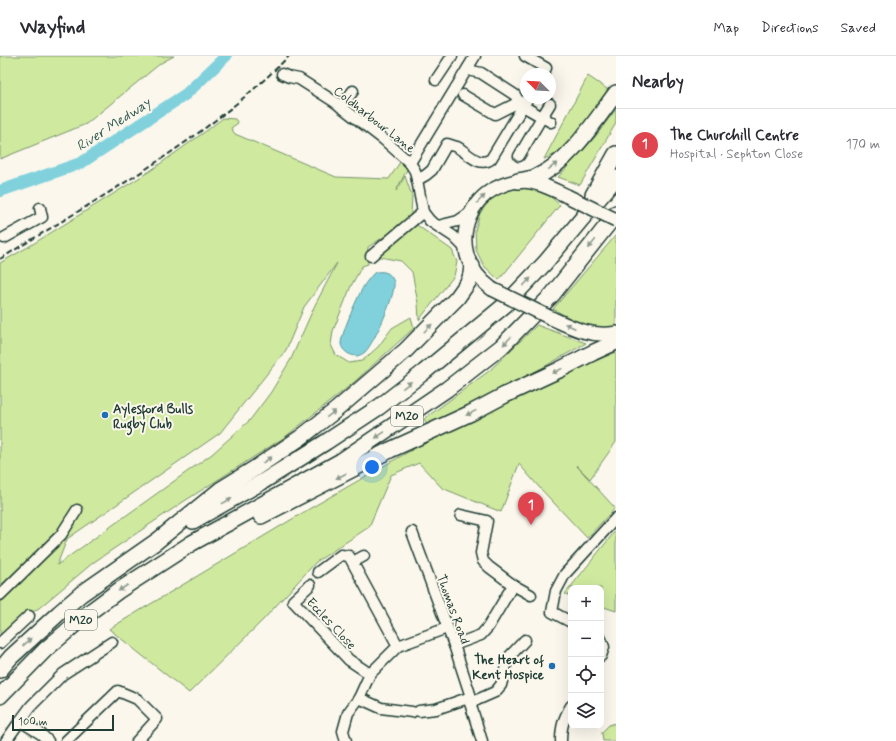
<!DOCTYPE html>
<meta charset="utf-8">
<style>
:root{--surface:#fff;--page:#f7f7f7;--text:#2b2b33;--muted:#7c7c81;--line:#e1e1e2;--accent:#2563eb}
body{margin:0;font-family:Mynerve,sans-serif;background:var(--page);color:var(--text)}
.controls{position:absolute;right:12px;bottom:12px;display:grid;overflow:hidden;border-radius:8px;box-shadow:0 4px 16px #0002}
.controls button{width:36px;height:36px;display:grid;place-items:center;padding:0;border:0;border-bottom:1px solid var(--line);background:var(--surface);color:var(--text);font:20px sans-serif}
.compass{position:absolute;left:520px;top:12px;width:36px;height:36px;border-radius:50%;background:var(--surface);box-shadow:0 4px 16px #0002;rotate:294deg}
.scale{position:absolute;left:12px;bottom:10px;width:102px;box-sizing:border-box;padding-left:4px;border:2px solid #1f3d34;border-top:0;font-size:11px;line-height:14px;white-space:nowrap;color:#1f3d34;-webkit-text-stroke:3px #fbf7ec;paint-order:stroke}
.you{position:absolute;left:372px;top:411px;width:14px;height:14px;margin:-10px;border:3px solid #fff;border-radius:50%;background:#1a73e8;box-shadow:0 0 0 6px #1a73e833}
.badge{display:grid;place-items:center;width:26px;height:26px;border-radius:50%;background:var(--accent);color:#fff;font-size:13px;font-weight:700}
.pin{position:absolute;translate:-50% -33px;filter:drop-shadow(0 1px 2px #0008)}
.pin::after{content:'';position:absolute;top:21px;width:14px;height:12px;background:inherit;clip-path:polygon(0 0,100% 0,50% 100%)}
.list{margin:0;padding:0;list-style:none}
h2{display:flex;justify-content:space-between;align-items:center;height:52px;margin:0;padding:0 16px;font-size:17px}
h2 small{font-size:13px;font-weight:400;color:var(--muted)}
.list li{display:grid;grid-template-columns:26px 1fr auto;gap:12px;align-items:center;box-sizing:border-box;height:72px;padding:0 16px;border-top:1px solid var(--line)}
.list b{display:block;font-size:15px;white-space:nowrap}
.list p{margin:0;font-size:13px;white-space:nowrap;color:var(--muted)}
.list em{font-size:13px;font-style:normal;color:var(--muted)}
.icon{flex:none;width:22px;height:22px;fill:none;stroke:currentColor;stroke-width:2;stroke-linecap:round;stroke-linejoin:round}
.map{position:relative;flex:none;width:616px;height:685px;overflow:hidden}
header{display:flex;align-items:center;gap:24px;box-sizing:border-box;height:56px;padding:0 20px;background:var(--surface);border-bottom:1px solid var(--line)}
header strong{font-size:19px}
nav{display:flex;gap:22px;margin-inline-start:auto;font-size:14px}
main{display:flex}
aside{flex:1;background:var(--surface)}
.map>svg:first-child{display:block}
.green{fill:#cfe99f;stroke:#77936a;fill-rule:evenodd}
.water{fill:#81d1dc;stroke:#5a9699}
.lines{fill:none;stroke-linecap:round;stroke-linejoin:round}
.river{stroke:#81d1dc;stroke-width:12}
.minor-casing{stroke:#1f3d34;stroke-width:13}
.major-casing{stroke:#1f3d34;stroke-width:16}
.highway-casing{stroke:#1f3d34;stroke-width:18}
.minor{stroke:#fbf7ec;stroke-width:10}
.major{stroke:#fbf7ec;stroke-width:13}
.highway{stroke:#fbf7ec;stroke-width:15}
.rail{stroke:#1f3d34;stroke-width:2;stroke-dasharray:6 3;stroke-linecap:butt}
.major-bridge-casing{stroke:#1f3d34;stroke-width:16;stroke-linecap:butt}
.major-bridge{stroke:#fbf7ec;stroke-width:13}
.oneway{fill:#8d9a90}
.poi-dot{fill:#1f6fb2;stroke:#fbf7ec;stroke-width:1.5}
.labels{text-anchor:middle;stroke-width:4;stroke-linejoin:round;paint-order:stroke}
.shield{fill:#fbf7ec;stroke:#61756b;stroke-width:1}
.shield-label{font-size:12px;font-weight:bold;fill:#1f3d34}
.street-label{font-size:13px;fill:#1f3d34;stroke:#fbf7ec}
.poi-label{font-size:13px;font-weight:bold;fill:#1f3d34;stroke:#fbf7ec;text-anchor:start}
.water-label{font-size:14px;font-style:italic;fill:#335b56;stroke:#fbf7ec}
</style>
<header>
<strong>Wayfind</strong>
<nav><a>Map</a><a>Directions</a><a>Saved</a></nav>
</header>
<main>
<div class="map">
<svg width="616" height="685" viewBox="0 0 616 685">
<rect width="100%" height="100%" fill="#fbf7ec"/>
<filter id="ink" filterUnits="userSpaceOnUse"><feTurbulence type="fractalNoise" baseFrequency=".025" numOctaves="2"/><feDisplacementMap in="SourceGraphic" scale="8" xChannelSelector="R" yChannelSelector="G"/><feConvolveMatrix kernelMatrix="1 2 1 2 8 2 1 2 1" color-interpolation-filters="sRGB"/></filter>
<g filter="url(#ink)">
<g class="green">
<path d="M0,0H174L161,7L86,68L0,103Z"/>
<path d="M588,20L610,35L574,81L556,98L544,103Z"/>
<path d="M616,53V67L580,129L558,121L595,81Z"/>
<path d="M223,62L235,63L238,67L231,72L235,78L336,121L389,123L402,103L409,110L396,135L405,120L412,140L411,159L387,179L368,191L367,199L368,208L362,210L351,230L333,275L331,289L336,299L349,307L362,305L378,291L392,272L411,261L414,272L352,328L285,381L183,446L94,506L39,552L15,567L0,582V207L28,191L150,115L206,75ZM337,207L315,249L291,303L271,336L250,364L212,398L57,509L67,483L220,377L286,294L304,251Z"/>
<path d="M513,131H529L544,135L560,149L499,224L484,210L476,194L475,174L480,157L491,143L500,137Z"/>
<path d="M414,167L452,194L457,206L454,220L419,264L418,247L412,216L401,205L380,201L385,193Z"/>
<path d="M616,179V270L608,272H588L553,253Z"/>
<path d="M537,269L542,271L586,287L535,316L427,369L424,363L489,315Z"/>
<path d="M616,296V386L590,423L576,409L615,452L587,482L538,430L519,408L501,456L442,432L419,407L391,419L369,471L316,506L263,564L189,637L109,573L309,453L422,388L602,302Z"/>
<path d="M616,474V555L601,550V532H571V540L565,538Z"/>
<path d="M616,667V685H603L602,676L609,669Z"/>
</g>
<path class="water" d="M375,216C378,216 384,215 387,217C390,218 393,223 394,226C396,239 374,287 365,296C363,298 360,299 357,300C350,300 342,295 341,288C341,278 359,237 365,228C368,224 371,220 375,216Z"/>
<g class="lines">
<path class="river" d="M0,135L81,107L186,38L226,0"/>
<defs>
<g id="minor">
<path d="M525,0L546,12L543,18"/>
<path d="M282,18L289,21L299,23L335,46L383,83L410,107L415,115L417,124L423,156L430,165L453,180L465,192"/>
<path d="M436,24L452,0"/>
<path d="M463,39L495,58L519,46L515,39L481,17L472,15L468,12"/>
<path d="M519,46L523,50L528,42"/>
<path d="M550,48L542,61L551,66"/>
<path d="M341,51L353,35"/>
<path d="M410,107L475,0"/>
<path d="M417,124L426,119L432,114L447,88C450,89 454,90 457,91C468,97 479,112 491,103L523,50L542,61L519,100"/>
<path d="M438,170L458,165L470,157"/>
<path d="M4,182L42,161L40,152"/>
<path d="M371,200L423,156"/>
<path d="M412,476L454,589L471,641L470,647L482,685"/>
<path d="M353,506L364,500"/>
<path d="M318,516L341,499L349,500L398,590"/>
<path d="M310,529L293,545L349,604L370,618"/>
<path d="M513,529L531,539"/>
<path d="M0,539L61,479L77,454"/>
<path d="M571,566L552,556L556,535L565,518L616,462"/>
<path d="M601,583L604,591L601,600"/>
<path d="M0,587L29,560"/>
<path d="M454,589L481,579L488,571L513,529L489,511L483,505L481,497L487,465L461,459"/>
<path d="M359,642L381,652L412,656"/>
<path d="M470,647L495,636L501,629L508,602L525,584"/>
<path d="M419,655L436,653L471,641"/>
<path d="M20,665L31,650L63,618L112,586"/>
<path d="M6,685L20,665L41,678L48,685"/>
<path d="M66,685L118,635L137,643L157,663L137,685"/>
<path d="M346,685L343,675L348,657L359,642L370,618L398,590L447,572"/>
<path d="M561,685C561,670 564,662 571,650"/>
</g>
<g id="major">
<path d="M492,233C480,224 471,213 467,199C460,174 471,145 494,133C502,129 509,126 518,125C535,124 552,133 567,140"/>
<path d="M549,261C571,271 591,282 616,277"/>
</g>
<g id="highway">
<path d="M518,125C524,124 530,123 536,121C569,107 595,65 616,37"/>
<path d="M593,139L616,98"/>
<path d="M261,460L390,394L471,357L505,339L559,314L592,297L616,286"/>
<path d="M193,465L262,426L326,386L379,351L424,316L505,249L545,207L616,122"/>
<path d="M0,614L11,601L59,557L81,538L157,485L220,434L254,413L300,382L336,354L406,294L447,252L457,242L469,225L471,218L472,210"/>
<path d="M0,640L45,594L87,558L118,535L192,487L341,405L447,333L501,291L552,239L609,167L616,157"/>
</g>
</defs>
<use href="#minor" class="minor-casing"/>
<use href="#major" class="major-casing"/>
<use href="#highway" class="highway-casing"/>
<use href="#minor" class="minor"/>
<use href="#major" class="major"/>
<use href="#highway" class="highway"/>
<path class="rail" d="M0,203C100,141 206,84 289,0"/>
<defs>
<g id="major-bridge">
<path d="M567,140L616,164"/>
<path d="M492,233L549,261"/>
</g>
</defs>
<use href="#major-bridge" class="major-bridge-casing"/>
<use href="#major-bridge" class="major-bridge"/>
</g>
<defs><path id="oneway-solid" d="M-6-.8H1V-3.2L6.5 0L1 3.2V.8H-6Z"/></defs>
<g class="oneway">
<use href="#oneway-solid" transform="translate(553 110) rotate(-36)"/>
<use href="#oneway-solid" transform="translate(481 143) rotate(-45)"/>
<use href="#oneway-solid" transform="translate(592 188) rotate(129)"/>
<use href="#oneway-solid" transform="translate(527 226) rotate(-46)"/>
<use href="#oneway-solid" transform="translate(570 270) rotate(-156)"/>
<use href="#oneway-solid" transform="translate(428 272) rotate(-45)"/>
<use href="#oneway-solid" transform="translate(507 285) rotate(134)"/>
<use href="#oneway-solid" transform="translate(557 315) rotate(154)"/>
<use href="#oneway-solid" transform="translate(407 329) rotate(-38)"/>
<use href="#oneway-solid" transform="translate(471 357) rotate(154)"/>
<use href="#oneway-solid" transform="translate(331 358) rotate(-37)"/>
<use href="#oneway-solid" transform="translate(380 379) rotate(146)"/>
<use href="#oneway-solid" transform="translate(267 404) rotate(-34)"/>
<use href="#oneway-solid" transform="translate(341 420) rotate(153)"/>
<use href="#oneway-solid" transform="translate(227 445) rotate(-29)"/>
<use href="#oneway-solid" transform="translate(123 532) rotate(147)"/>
<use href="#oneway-solid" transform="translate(27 586) rotate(-43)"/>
</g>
</g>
<g class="poi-dot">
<circle cx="105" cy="359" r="4"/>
<circle cx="552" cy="610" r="4"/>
</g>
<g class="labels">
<g class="shield">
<rect x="391" y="350" width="32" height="20" rx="3"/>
<rect x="65" y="554" width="32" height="20" rx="3"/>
</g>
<g class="shield-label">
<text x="407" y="364">M20</text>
<text x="81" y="568">M20</text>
</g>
<g class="street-label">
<text transform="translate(375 63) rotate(38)" y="5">Coldharbour Lane</text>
<text transform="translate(454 553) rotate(70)" y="5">Thomas Road</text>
<text transform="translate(332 567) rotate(47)" y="5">Eccles Close</text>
</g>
<g class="poi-label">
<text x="113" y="357">Aylesford Bulls<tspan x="113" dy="15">Rugby Club</tspan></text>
<text x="544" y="608" text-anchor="end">The Heart of<tspan x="544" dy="15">Kent Hospice</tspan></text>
</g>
<g class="water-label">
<text transform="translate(113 68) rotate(-33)" y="5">River Medway</text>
</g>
</g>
</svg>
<div class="controls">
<button>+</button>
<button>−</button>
<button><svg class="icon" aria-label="locate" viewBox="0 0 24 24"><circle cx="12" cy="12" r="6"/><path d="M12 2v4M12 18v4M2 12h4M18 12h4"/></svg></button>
<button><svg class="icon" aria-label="layers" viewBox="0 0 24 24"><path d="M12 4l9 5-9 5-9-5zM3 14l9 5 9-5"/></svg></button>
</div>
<svg class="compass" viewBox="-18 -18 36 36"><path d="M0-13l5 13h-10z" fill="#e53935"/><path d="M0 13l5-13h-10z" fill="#7c7c81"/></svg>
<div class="scale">100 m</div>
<div class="you"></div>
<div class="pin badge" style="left:531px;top:469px;background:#e0444e">1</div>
</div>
<aside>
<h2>Nearby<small></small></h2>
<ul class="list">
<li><span class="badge" style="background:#e0444e">1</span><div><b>The Churchill Centre</b><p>Hospital · Sephton Close</p></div><em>170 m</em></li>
</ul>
</aside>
</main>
